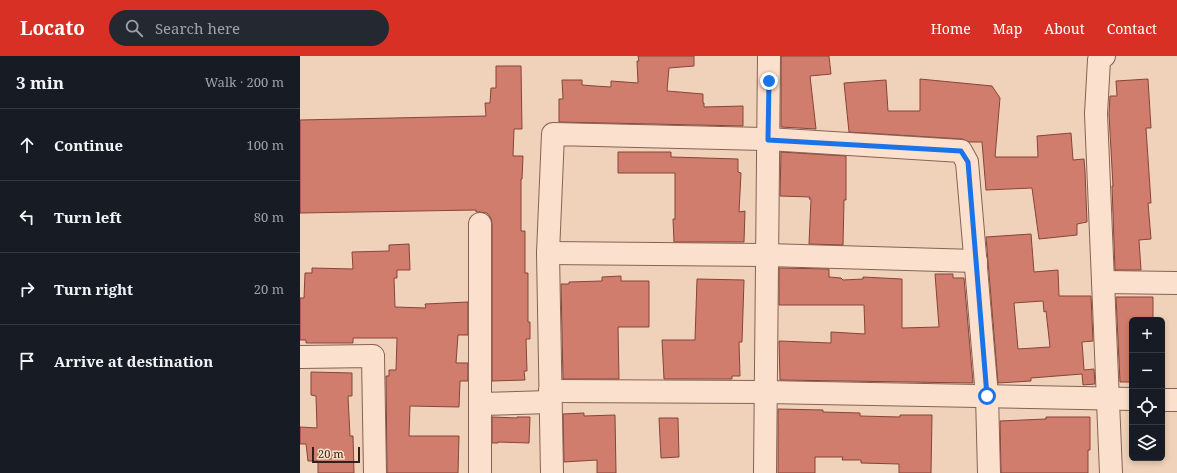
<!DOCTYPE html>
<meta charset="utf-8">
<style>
:root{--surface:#171b24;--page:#242831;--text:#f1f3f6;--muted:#9ea1a6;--line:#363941;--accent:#d93025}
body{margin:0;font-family:"Noto Serif",serif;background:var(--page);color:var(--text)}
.controls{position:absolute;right:12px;bottom:12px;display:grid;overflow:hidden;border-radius:6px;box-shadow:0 2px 6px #0003}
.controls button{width:36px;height:36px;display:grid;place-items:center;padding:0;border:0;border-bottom:1px solid var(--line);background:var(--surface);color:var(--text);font:20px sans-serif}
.scale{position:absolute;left:12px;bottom:10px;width:48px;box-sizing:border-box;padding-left:4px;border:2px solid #352019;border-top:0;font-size:11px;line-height:14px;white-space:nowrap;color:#352019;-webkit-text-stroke:3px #f7dec9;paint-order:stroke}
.stop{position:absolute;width:12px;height:12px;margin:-9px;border:3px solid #1a73e8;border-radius:50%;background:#fff}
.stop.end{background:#1a73e8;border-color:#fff;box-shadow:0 1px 4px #0008}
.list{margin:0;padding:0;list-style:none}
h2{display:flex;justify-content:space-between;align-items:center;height:52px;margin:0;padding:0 16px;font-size:17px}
h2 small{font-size:13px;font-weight:400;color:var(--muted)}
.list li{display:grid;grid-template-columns:26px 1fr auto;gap:12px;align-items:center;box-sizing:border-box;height:72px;padding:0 16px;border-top:1px solid var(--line)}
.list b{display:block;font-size:15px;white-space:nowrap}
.list em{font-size:13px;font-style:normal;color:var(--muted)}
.icon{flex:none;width:22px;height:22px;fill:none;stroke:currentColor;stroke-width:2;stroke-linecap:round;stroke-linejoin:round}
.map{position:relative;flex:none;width:877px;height:417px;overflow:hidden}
header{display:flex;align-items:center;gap:24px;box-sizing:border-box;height:56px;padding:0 20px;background:var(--accent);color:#fff}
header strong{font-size:19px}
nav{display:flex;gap:22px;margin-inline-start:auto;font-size:14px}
.search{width:280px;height:36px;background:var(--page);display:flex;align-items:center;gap:10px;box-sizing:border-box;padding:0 14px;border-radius:22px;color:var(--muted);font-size:15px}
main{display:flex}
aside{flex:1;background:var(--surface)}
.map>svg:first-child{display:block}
.building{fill:#d07d6d;stroke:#874438;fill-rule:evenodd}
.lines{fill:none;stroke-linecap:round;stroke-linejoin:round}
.minor-casing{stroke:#876253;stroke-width:24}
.minor{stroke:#fbe1cd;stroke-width:22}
.route{stroke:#1a73e8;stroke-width:5}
</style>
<header>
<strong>Locato</strong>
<div class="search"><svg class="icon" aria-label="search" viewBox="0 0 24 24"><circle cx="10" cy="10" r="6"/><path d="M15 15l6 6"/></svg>Search here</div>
<nav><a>Home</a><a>Map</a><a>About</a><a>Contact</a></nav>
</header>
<main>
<aside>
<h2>3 min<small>Walk · 200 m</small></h2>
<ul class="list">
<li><svg class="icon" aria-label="ahead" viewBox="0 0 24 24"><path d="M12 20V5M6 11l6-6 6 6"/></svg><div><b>Continue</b></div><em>100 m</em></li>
<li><svg class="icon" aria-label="left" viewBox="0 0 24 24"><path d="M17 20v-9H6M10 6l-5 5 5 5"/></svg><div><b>Turn left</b></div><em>80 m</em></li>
<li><svg class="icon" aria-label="right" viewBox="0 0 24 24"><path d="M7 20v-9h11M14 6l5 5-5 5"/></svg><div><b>Turn right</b></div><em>20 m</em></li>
<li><svg class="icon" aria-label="arrive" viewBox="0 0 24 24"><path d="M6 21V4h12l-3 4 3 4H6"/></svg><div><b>Arrive at destination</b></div></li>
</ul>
</aside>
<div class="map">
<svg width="877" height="417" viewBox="0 0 877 417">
<rect width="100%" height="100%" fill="#f0d2ba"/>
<g class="building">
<path d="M338,0H394V10L369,12L367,35L403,38V47H404V51L443,50V70L259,66V43H263L262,24H282V29L295,30L311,31V25L338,27L337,5H339Z"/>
<path d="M481,0H529L531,18L510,20L516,73L481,71Z"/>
<path d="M196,10H221L222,73H214L213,100H223L222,123H221V175H225V217H228V266H230V283H226L227,315H224L225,324L192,325V168L191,162L187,157L180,156H176V154L0,157V64L186,60L185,47H190L191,32H196Z"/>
<path d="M620,23L692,30L700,42L695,101H738L737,80L771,77L773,104L784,103L785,115L787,166L777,168V179L739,183L732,132L686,134L682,86H669L662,83L549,76L544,27L586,24L588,55H620Z"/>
<path d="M848,23L851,72H846L851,147H848L851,183L839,184L841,214H815L812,130H813L809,58L810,40H817L816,25Z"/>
<path d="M318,96H371V101L438,103V116L441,117L439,156L445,155L444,186H374L373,163H375V117H318Z"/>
<path d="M481,96L546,100V144H544L543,189L509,188L511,143H509L510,141L480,140Z"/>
<path d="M731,178L734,216L758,214L759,240H791L793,285L782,286L784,314L794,313L795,328L783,329L782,318L731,322V325L698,327L686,181ZM743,245L744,256L746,255L750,291L718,293L714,247Z"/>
<path d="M109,188L110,214H97V222H94L95,251L126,252L125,248L168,246V279H158L156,307H168V325H160L159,351L110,350L109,380H159L158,417H87L86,320H89V314H96L97,282H53V287H6V284H0V242H4L5,217H12V212L53,213L52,196L89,195V189Z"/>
<path d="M479,212L529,213V221L541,222L543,224L563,223V221L602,223V272L639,271L635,218H653V222H664L673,327L480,324L479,285L531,287V276L565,278L564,249H479Z"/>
<path d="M321,220V225H349V271H318L319,323H263L261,228H269V226L302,225V221Z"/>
<path d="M397,223L444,224L442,286H439L440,320H432V323H364L362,284H395Z"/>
<path d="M816,241H853V264H832V326H820Z"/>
<path d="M11,316L52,317V340H48L50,380H53L54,417H18V405H8L6,388H0V371L17,372L16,340L11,339Z"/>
<path d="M478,353L523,354V356L560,357V360L600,361V359H632L631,417H599V408L561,407V404H542L543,401H515V417H478Z"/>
<path d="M284,357V360L315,359L316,417H297V404L264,406L263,358Z"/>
<path d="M192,361L217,362V361H230L229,387L198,386V387H192Z"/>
<path d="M746,361H790V394H788V417H701L700,365L746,363Z"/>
<path d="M359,362H378L379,401L361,402Z"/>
</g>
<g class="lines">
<defs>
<g id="minor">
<path d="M804,0L799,4L796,58L811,417"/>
<path d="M180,168V417"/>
<path d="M248,197L467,199L676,205"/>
<path d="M803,226L877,227"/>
<path d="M0,301L73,300L75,417"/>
<path d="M250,335L465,336L832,343"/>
<path d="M862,344H877"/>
<path d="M180,348L250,346"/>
<path d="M252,417L248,197L253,78L468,83L661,95L667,106L687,340L689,417"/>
<path d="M465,417L469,0"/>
</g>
</defs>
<use href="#minor" class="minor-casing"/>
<use href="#minor" class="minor"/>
</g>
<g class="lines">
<path class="route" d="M469,25L468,84L661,95L668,106L687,340"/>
</g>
</svg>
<div class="controls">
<button>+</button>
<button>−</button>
<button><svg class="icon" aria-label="locate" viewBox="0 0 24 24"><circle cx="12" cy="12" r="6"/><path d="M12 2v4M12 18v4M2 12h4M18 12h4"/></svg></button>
<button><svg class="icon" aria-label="layers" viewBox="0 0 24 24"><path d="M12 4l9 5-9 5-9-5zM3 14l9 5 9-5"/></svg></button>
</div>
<div class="scale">20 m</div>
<div class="stop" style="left:687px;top:340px"></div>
<div class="stop end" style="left:469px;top:25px"></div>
</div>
</main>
